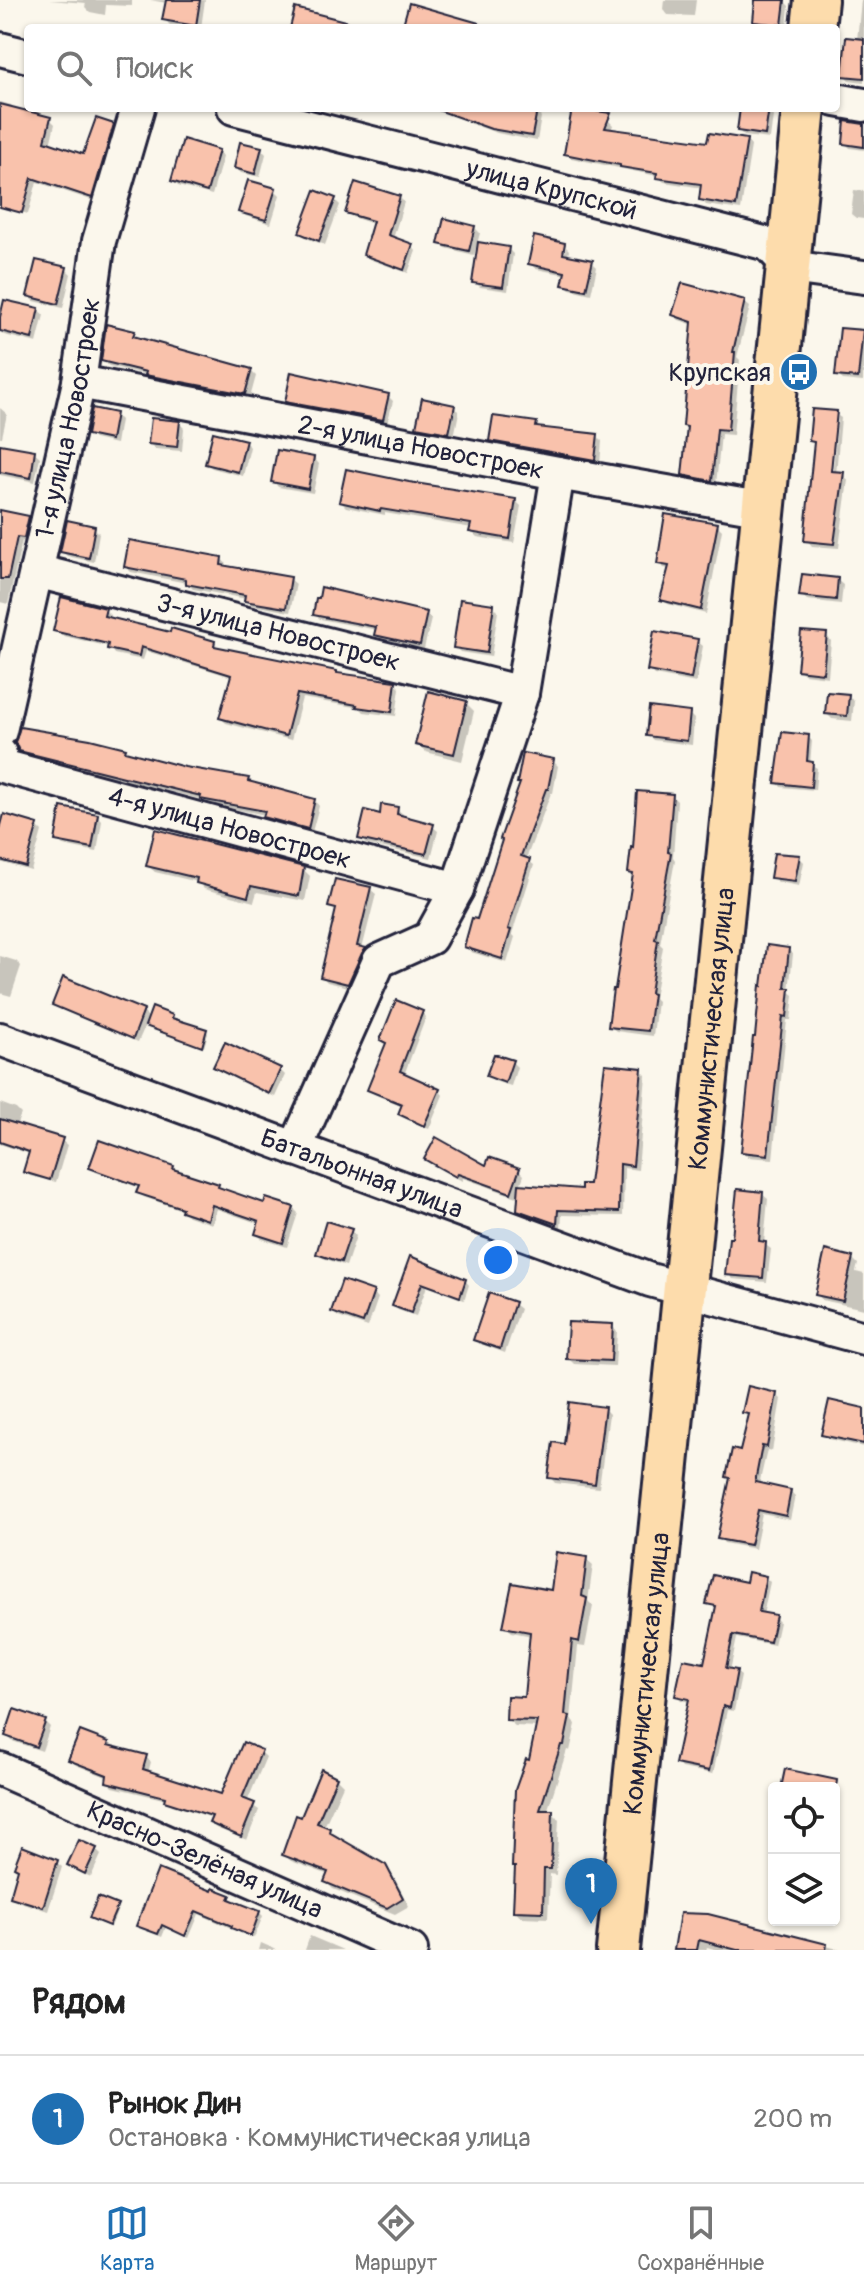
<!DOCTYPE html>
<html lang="ru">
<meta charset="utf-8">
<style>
:root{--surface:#fff;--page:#f2f2f2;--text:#222;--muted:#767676;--line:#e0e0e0;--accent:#1f6fb2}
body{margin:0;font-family:Pangolin,sans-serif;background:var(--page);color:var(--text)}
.controls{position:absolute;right:24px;bottom:24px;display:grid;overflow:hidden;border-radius:8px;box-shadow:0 2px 6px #0004}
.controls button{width:72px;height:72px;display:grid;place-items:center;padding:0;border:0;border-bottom:2px solid var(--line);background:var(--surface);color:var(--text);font:40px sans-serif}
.you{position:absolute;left:498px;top:1260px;width:28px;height:28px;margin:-20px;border:6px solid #fff;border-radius:50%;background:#1a73e8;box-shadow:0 0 0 12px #1a73e833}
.badge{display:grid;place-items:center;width:52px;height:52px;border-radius:50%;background:var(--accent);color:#fff;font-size:26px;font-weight:700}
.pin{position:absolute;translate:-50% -66px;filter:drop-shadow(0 2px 4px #0008)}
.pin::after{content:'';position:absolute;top:42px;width:28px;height:24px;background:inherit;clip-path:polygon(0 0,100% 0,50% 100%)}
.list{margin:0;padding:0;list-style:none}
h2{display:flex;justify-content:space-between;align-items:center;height:104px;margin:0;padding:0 32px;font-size:34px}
h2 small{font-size:26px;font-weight:400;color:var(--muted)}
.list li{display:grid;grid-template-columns:52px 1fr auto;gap:24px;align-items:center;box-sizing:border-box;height:128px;padding:0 32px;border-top:2px solid var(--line)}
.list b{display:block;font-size:30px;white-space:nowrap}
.list p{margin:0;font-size:26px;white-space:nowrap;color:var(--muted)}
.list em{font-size:26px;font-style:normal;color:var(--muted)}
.icon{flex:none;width:44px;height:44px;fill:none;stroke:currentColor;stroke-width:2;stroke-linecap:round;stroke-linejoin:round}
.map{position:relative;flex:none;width:864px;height:1950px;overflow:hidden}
.search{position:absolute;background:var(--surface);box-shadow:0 2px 6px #0004;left:24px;right:24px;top:24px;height:88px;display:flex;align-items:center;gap:20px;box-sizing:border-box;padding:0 28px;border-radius:8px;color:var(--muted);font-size:30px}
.sheet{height:232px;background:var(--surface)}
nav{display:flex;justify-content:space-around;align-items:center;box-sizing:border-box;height:112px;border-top:2px solid var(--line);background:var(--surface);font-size:22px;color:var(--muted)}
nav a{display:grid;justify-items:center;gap:4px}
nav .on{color:var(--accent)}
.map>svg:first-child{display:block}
.shadow{fill:#0003}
.building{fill:#f9c2ac;stroke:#22223b;stroke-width:2}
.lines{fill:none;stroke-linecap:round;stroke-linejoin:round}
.minor-casing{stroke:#22223b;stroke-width:38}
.major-casing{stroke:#22223b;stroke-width:48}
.minor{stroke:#fbf7ec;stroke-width:32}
.major{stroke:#fddcac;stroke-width:42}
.labels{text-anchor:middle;stroke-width:8;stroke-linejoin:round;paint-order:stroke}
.street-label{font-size:26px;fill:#22223b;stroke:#fbf7ec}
.poi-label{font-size:26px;fill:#22223b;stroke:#fbf7ec;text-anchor:end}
</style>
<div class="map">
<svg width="864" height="1950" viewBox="0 0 864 1950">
<rect width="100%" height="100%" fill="#fbf7ec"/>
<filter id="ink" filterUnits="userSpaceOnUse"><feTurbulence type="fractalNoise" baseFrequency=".0125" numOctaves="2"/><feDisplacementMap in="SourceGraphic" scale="16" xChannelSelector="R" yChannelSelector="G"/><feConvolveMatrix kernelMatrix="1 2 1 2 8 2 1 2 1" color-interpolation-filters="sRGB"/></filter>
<g filter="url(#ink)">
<g class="shadow">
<path d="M49,0H132V6L106,5L105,15L90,12L85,7L86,3Z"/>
<path d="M150,0H205L201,28L170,25L165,20L167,3Z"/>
<path d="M664,0H696L694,16L668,15L663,9Z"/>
<path d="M757,0L784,1L789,6L787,28H754Z"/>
<path d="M861,0H864V82L849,80L844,75L857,40Z"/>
<path d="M0,102L11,105L15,110L50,119L55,124L50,145L84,156L112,126L118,131L97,202L37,182L28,214L8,208L0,147Z"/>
<path d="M467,108H514L536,112L541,117L537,141L497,133L469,123L464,118Z"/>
<path d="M742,108L768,110L773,116L770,139L744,136L739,131Z"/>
<path d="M604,119L608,120L613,125L611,131L709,145L746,140L751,146L741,210L706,205L701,199L703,188L664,182L657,176L571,158L566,153Z"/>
<path d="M864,125V150L850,148L845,143Z"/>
<path d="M261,149L266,154L260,177L241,173L236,168Z"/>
<path d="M218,151L223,156L212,195L178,186L173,181Z"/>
<path d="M275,190L280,195L271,224L246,216L240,211Z"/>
<path d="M854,190L864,191V219L856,218L851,214Z"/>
<path d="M399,197L404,202L393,239L412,246L416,251L408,273L369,259L365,254L374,224L352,217L348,212Z"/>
<path d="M335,200L340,205L325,245L306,238L301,232Z"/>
<path d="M474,227L480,233L474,255L446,248L440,243Z"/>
<path d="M564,244L563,264L566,247L569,250L568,257L592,262L597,267L591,294L570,289L565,284L567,275L536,269L530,264Z"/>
<path d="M508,249L513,254L508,291L480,287L475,282Z"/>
<path d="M66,269L71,274L63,308L34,301L29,295Z"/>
<path d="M744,302L750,307L737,357L740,360L733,435L721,434L716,485L689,480L684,475L688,429L685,426L694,325L679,320L674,315Z"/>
<path d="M38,310L44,315L37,343L4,335L0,331V326Z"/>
<path d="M862,332L864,334L863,382L843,380L837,375Z"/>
<path d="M134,333L139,338L251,371L256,376L250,398L152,380L148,375L109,366L103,361Z"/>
<path d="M388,396L393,401L387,424L293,406L287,401Z"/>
<path d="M454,407L459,412L454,437L423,431L418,426Z"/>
<path d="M0,408L7,414L2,437H0Z"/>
<path d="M836,413L838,415H834L828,481H832L838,416L841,418L836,474H843L848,480L839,548L812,546L807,540L815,445L811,441Z"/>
<path d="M115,415L120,420L116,444L94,439L89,434Z"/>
<path d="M179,423L184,428L182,451L155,449L150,444Z"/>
<path d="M536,424L542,430L597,436L602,441L600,464L497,445L491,440Z"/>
<path d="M245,442L250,447L243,476L212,468L207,463Z"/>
<path d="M0,446L34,452L40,457L35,482L0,475Z"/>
<path d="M314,458L319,464L313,493L278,487L273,481Z"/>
<path d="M409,484L516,501L521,506L514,543L477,537L472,532V528L385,513V515L346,507L341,502Z"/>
<path d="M28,518L33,523L29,542L22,541L8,604L0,602V519Z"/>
<path d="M717,525L722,530L706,614L668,604L662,599L670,569L664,568L659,563Z"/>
<path d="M94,528L99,533L94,562L67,556L62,551Z"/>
<path d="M221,559L227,564L226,568L290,579L296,584L290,612L252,605L247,599L193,589L187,583L131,572L126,567Z"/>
<path d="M837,580L843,585L841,604L807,600L801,595Z"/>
<path d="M493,606L498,611L491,657L460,652L455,647Z"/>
<path d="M105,610L110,615L109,620L214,643L219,648L339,675L395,683L400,688L396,716L364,712L360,708L302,698L291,740L226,723L221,718L232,677L146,651L143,660L114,654L110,647L60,635L55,630Z"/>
<path d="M315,614H426L431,619L424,649L381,640L376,634L377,630L320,619Z"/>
<path d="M826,635L831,641L828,677L804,674L799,669Z"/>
<path d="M697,641L703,646L696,683L654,675L649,670Z"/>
<path d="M848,696L854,701L852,721L832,719L827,714Z"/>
<path d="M466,703L474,711L462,761L426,752L417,744Z"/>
<path d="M689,714L694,719L692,745L653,740L648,735Z"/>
<path d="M808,737L812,741L810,764L817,768L815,790L781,787L777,782Z"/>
<path d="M125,749L130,755L185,769L248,780L251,784L314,800L319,806L312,832L271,821L266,815L208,804L204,800L26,755L20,750Z"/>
<path d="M553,761L558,766L553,793H551L526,859L534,865L512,934L515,937L507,963L471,952L466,947Z"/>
<path d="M672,796L677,801L673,857L675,860L660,944L663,947L654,998L657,1001L653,1036L616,1031L610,1026L635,877L630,872Z"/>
<path d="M397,809L403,814L402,818L432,826L438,831L431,858L366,844L360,838L381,816Z"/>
<path d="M97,816L102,821L97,852L63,845L57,840Z"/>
<path d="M37,826L42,831L31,871L0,862V837Z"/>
<path d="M799,857L804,862L799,886L778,882L772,877Z"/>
<path d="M148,866L303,869L310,876L305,901L257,892L254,902L204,889L198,882L155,872Z"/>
<path d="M370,889L376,894L362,949L370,954L353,988L327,982L322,976L337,911L332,907Z"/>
<path d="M788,950L793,954L789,991L794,995L791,1020H787L773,1159L748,1157L743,1152Z"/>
<path d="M0,956L16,961L21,966L11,996L0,993Z"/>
<path d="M64,980L143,1012L150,1019L172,1017L174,1021L206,1031L208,1033L204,1047L150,1028L146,1024L138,1042L60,1009L55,1004Z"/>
<path d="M422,1012L426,1017L404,1075L439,1090L443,1095L429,1129L405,1118L400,1114L403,1106L374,1094L369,1090L387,1045L383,1040Z"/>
<path d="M512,1062L517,1067L511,1086L494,1081L489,1076Z"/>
<path d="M216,1067L280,1070L285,1075L275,1097L221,1072Z"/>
<path d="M641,1070L646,1075L638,1170L624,1168L623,1216L562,1215L561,1228L524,1215L519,1210L520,1198L463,1178L462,1181L432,1164L426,1159L487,1168L519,1170L524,1175L520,1186L583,1191L591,1186Z"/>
<path d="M0,1103L16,1109L21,1114L16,1126L61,1140L67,1145L56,1182L30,1176L25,1171L30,1154L0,1144Z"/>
<path d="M91,1167H173L179,1173L218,1186L223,1190L266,1206L293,1208L298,1213L287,1247L262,1239L257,1234L260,1224L217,1209L212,1224L188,1216L182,1210L144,1197L139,1192L140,1188L96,1172Z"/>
<path d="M762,1194L768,1199L764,1244L771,1249L767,1282L733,1279L728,1274Z"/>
<path d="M351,1231L356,1236L346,1266L323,1258L318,1253Z"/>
<path d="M852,1258L858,1264L856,1272L864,1274V1309L822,1300L817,1294Z"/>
<path d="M411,1259L465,1280L469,1285L464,1300L427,1286L416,1316L398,1310L394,1306Z"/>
<path d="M373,1293L378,1298L368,1327L338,1317L333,1311Z"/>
<path d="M514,1304L520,1309L505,1353L481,1344L475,1339Z"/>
<path d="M612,1326L617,1331L615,1366L574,1364L568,1358Z"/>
<path d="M776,1394L781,1399L772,1451L767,1450L759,1485L790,1491L795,1496L790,1520L762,1514L755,1549L724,1543L720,1538L732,1480L728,1476L742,1453L750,1417L745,1412Z"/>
<path d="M604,1409L609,1414L599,1488L555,1483L550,1477L565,1446Z"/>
<path d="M864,1410V1447L829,1439L824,1434Z"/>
<path d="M586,1559L593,1565L588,1601L593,1606L585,1647L578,1646L571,1719L576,1724L570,1751L567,1750L547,1812H552L559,1819L556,1875L550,1874L548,1918L521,1917L515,1910L517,1869L514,1866L538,1727L515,1726L508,1720L526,1699L532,1636L512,1632L505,1626L552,1593Z"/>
<path d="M765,1578L770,1582L763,1615L775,1617L779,1622L774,1645L737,1638L730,1671L736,1672L741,1676L734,1711L727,1710L713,1774L681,1768L677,1763L690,1702L681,1700L677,1696L706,1665L718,1609L709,1604Z"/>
<path d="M45,1722L50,1727L42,1751L12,1741L7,1736Z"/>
<path d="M108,1744L113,1748L146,1757L151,1762L148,1773L222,1797L260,1751L266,1757L247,1802L259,1810L247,1840L216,1828L211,1823L213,1818L172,1805L167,1800L113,1787L108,1781L109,1778L76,1765L71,1760Z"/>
<path d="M336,1778L343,1785L324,1827L385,1866L392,1874L409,1906L395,1914L333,1889L326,1882L329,1875L291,1861L284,1855L302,1819Z"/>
<path d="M96,1850L101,1855L91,1877L75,1870L70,1865Z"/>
<path d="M56,1862L62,1867L48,1911L17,1901L12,1896Z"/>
<path d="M213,1893L230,1897L233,1900V1902L259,1912L263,1916L254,1938L199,1914L189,1938L166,1927L162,1937L142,1929L138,1925Z"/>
<path d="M116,1907L118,1909L111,1927L93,1919Z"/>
<path d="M708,1916L842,1950H718L707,1947L706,1950H676Z"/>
<path d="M310,1936L343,1950H305Z"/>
<path d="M261,1943L277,1950H259Z"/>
</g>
<g class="building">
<path d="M166,0H200L196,26L162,20Z"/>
<path d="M755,0H785L782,25L753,22Z"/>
<path d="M409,3L479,23L478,28H402Z"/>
<path d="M295,8L349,22L348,28H290Z"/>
<path d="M846,37L864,39V78L842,76Z"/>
<path d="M0,104L51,117L45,141L83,154L96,118L114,124L92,198L32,178L22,213L0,207Z"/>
<path d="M439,108H526L537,110L532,136L491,129L438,110Z"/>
<path d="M572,108L611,113L605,128L707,142L709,133L747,139L736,206L699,200L701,184L656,178L657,173L620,167V165L564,154Z"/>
<path d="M740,108H769L765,135L737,131Z"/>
<path d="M845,121L864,124V147L843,144Z"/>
<path d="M183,139L219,150L207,192L171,181Z"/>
<path d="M240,142L262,147L255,174L234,168Z"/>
<path d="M248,180L276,188L266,220L238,212Z"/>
<path d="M355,182L400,196L388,235L413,244L404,270L363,255L373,221L345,213Z"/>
<path d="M315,190L336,198L319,241L299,233Z"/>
<path d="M444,218L475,226L469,251L438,244Z"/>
<path d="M534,236L565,243L563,254L593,260L586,290L562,285L565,272L528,264Z"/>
<path d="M478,242L509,247L503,287L472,283Z"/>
<path d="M36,260L67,267L58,304L27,296Z"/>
<path d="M682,283L745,300L733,352H735L728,430L717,429L712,481L682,475L687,427L683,426L692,322L672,315Z"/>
<path d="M4,300L39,308L32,339L0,331V317Z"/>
<path d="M106,324L135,331L133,336L252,369L245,394L145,375L146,372L101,361Z"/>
<path d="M840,328L863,330L858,378L835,376Z"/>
<path d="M291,372L389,394L383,420L285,402Z"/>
<path d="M422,398L455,405L449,433L416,427Z"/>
<path d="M92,408L116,413L111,440L87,435Z"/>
<path d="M812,409L837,411L831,471L844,472L834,544L804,541L814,442L809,441Z"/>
<path d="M493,416L537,422L536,427L598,434L595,460L489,441Z"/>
<path d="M151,418L180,421L177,447L148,444Z"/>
<path d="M213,432L246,440L238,472L205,464Z"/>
<path d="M0,444L35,450L31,478L0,472Z"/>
<path d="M277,450L314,457L308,489L271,482Z"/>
<path d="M346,469L409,482L516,499L510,539L469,532L471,524L381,509L380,511L339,502Z"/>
<path d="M0,510L29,516L24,538L17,537L8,579H0Z"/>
<path d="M665,514L718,523L701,610L660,600L669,566L657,564Z"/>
<path d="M67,520L95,526L89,558L60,552Z"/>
<path d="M129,540L222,557L221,565L291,577L286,608L244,601L245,595L186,584V579L124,567Z"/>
<path d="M802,574L838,578L836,600L799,596Z"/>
<path d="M321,587L427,612L420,645L374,635L376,627L313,615L316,598H319Z"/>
<path d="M61,597L106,608L104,616L170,632L171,628L215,641L214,646L337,671V673L396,681L392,712L356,707L357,705L297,694L286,736L219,718L231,675L141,647L139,656L107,649L108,644L53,631Z"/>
<path d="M460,599L494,604L487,653L453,648Z"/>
<path d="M654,631L698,639L691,679L647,671Z"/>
<path d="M801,631L827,633L823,673L797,670Z"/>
<path d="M428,691L467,701L454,754L415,745Z"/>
<path d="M827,692L849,694L847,716L825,714Z"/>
<path d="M649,707L690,712L687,741L646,736Z"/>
<path d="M20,727L90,739L126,748L125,751L185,767L249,778L248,781L315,799L308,829L263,817L265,811L200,799L201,796L19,751L15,742Z"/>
<path d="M782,732L809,735L807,761L813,762L811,787L775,783Z"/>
<path d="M523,753L554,759L548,789H546L521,856L530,859L508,929L511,930L502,959L464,947L472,918L477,919L502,840L500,839L520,783H517Z"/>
<path d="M637,791L673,794L668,852L671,853L655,939L658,940L650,993L653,994L648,1031L608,1027L613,989H615L633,874L628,873L631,847L633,848Z"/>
<path d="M381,804L398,807L397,814L434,824L426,854L358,839L365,810L380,814Z"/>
<path d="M61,807L98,814L92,848L55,841Z"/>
<path d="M4,814L38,824L26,867L0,860V829Z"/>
<path d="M155,829L304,867L299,896L251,886L248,897L196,883L197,878L146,866Z"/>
<path d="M774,853L800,855L795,881L770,878Z"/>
<path d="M335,879L371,887L357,946L367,948L362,953L348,984L320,977L336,909L328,907Z"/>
<path d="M767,945L789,948L785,988H790L787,1017L783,1016L768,1155L741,1152L753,1037H755L760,985L762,986Z"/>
<path d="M63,977L144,1010L133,1039L52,1005Z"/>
<path d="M396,1000L423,1011L400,1071L440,1089L424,1126L398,1114L402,1104L367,1090L386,1043L380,1040Z"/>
<path d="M152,1007L173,1015L172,1018L207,1029L202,1047L145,1026Z"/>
<path d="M225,1042L281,1068L269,1094L213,1067Z"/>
<path d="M494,1054L513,1060L505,1083L486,1076Z"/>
<path d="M605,1064L642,1068L633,1166L620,1164L619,1212L558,1210L557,1224L517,1210L519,1184L581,1189V1184H589Z"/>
<path d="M0,1119L63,1138L50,1180L23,1172L29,1152L0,1142Z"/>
<path d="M436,1137L486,1165L489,1157L520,1168L511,1193L458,1174L456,1177L424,1159Z"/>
<path d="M99,1140L174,1166L173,1169L219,1184L218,1187L264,1203L266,1198L294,1207L283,1243L255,1234L259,1221L212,1205L208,1220L181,1211L182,1208L136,1193L139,1186L89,1168Z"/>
<path d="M737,1189L763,1192L759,1241L766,1242L763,1278L725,1275L729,1238H732Z"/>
<path d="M326,1221L352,1229L341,1262L316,1254Z"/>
<path d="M825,1250L853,1257L843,1301L815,1295Z"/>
<path d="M410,1256L466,1279L460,1297L422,1283L411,1313L392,1306Z"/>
<path d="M342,1280L374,1291L363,1323L331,1312Z"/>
<path d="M489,1293L515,1302L500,1349L473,1340Z"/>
<path d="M568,1322L613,1324L611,1361L566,1359Z"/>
<path d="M748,1386L777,1393L767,1447L762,1446L755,1482L791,1490L786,1516L758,1510L750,1545L717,1539L730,1478L726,1477L732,1449L740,1451L749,1414L742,1413Z"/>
<path d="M829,1400L864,1408V1444L821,1435Z"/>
<path d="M569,1402L605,1407L595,1484L548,1478L553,1442L564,1444Z"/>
<path d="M556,1552L587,1557L582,1596L587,1598L579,1642L572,1640L565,1715L570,1716L564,1745H561L540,1810H553L551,1869H544L543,1912L513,1911L515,1867H512L515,1790L526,1759L529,1760L537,1721L506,1720L507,1696L524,1697L530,1632L503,1627L512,1583L551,1590Z"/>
<path d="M748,1572L766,1576L759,1612L776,1615L770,1642L733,1635L726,1668L737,1670L730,1708L723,1706L709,1771L675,1764L689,1699L675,1696L683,1659L704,1663L716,1606L706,1604L713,1575L746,1582Z"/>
<path d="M14,1709L46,1720L36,1747L5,1736Z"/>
<path d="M80,1731L109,1742L108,1745L147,1755L143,1769L221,1794L243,1742L262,1750L242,1798L255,1803L241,1837L209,1823L212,1816L164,1801L165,1797L106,1782L107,1775L68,1760Z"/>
<path d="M321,1769L337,1777L317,1823L330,1828L329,1832L386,1865L403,1898L387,1908L324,1882L328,1872L282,1855L296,1815L301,1817Z"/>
<path d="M785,1769L837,1780L836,1788H781Z"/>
<path d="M79,1840L97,1848L85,1874L67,1865Z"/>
<path d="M22,1846L58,1860L43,1907L10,1897L18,1869L14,1867Z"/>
<path d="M158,1869L212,1891L213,1888L231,1895L229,1899L260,1911L251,1936L231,1928L232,1926L196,1911L185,1936L162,1925L158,1934L136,1926Z"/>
<path d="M98,1897L118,1905L109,1926L89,1918Z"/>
<path d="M680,1913L708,1914L827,1944L826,1950H737L699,1940L697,1950H674Z"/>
</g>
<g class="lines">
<defs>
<g id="minor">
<path d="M0,49L28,56"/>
<path d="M836,100L864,105"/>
<path id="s1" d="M234,108L768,244L790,267L864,277"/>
<path id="s2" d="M79,382L558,473L764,509"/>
<path id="s3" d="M36,571L522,693"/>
<path id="s4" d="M0,731L79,382L99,241L138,108"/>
<path id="s5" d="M0,754L2,766L457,889"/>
<path id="s6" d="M0,1039L650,1280L864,1338"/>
<path d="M295,1149L379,961L430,938L457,889L522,693L558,473"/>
<path id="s7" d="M0,1769L411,1950"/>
</g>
<g id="major">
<path d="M813,28L816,0"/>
<path id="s8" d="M618,1950L804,108"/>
</g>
</defs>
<use href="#minor" class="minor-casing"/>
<use href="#major" class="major-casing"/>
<use href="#minor" class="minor"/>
<use href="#major" class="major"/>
</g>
</g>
<defs>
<symbol id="bus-disc" viewBox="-11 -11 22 22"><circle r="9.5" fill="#1f6fb2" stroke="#fbf7ec"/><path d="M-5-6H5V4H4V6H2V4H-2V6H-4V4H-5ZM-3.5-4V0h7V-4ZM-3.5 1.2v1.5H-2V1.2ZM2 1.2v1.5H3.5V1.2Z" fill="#fff"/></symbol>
</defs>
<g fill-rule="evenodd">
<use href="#bus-disc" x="777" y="350" width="44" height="44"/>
</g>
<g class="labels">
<g class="street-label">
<text dy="9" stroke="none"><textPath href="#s1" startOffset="328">улица Крупской</textPath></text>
<text dy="9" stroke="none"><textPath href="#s4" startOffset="320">1-я улица Новостроек</textPath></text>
<text dy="9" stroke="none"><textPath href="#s2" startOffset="348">2-я улица Новостроек</textPath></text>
<text dy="9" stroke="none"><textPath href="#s3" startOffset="250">3-я улица Новостроек</textPath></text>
<text dy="9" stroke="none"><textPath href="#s5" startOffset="248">4-я улица Новостроек</textPath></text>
<text dy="9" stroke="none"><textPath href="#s8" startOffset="926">Коммунистическая улица</textPath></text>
<text dy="9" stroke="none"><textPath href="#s6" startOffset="386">Батальонная улица</textPath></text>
<text dy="9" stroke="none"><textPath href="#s8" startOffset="278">Коммунистическая улица</textPath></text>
<text dy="9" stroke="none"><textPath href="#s7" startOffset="224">Красно-Зелёная улица</textPath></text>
</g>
<g class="poi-label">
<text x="771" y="381">Крупская</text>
</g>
</g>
</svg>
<div class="controls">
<button><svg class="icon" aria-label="locate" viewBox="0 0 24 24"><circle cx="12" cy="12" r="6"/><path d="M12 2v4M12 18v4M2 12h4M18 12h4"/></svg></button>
<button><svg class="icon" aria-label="layers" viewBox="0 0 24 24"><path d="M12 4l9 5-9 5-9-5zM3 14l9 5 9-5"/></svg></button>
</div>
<div class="you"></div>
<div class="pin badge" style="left:591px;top:1924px">1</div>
<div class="search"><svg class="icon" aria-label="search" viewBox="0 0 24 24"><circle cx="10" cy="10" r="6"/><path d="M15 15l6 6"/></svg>Поиск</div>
</div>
<section class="sheet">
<h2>Рядом<small></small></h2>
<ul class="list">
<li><span class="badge">1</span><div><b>Рынок Дин</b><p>Остановка · Коммунистическая улица</p></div><em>200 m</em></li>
</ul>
</section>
<nav>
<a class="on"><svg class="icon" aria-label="map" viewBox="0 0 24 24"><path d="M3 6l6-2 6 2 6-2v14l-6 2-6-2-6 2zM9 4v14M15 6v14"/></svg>Карта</a>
<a><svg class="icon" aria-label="directions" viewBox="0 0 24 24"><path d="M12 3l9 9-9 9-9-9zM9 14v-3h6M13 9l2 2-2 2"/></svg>Маршрут</a>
<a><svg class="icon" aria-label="saved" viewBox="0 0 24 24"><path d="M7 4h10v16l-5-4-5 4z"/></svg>Сохранённые</a>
</nav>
